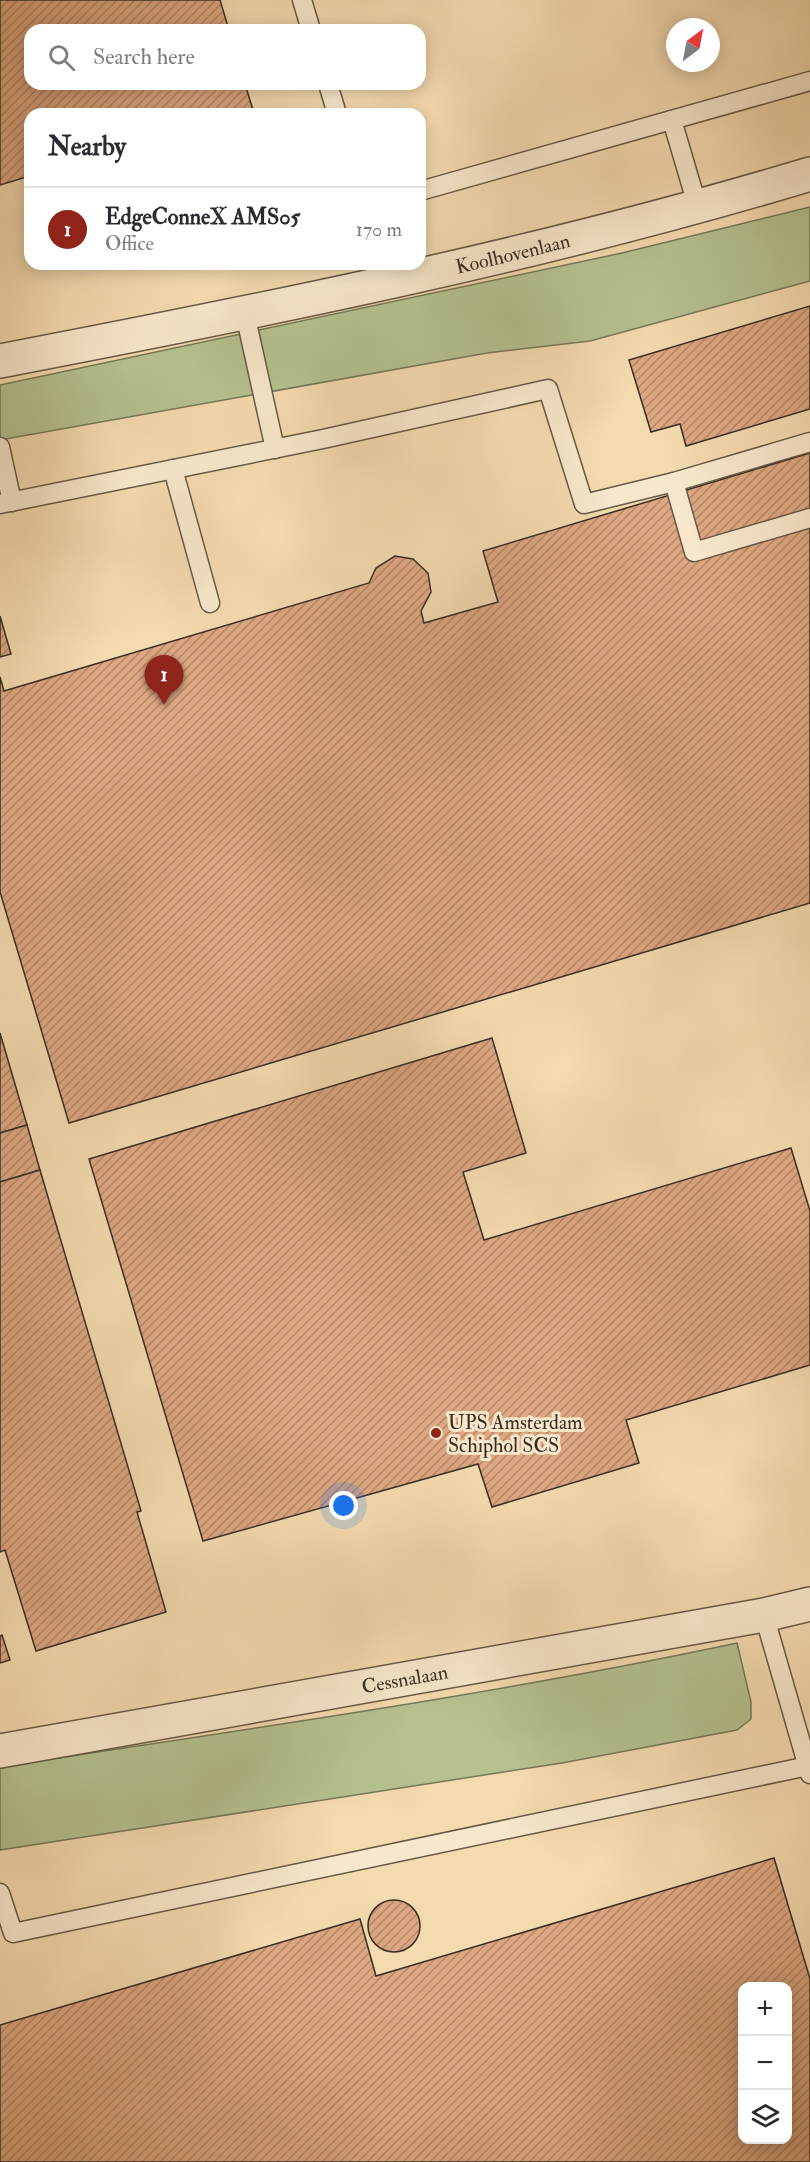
<!DOCTYPE html>
<meta charset="utf-8">
<style>
:root{--surface:#fff;--page:#f2f2f3;--text:#2b2b33;--muted:#7c7c81;--line:#e1e1e2;--accent:#8f2418}
body{margin:0;font-family:"IM FELL Double Pica",serif;background:var(--page);color:var(--text)}
.controls{position:absolute;right:18px;bottom:18px;display:grid;overflow:hidden;border-radius:12px;box-shadow:0 3px 15px #0003}
.controls button{width:54px;height:54px;display:grid;place-items:center;padding:0;border:0;border-bottom:2px solid var(--line);background:var(--surface);color:var(--text);font:30px sans-serif}
.compass{position:absolute;left:666px;top:18px;width:54px;height:54px;border-radius:50%;background:var(--surface);box-shadow:0 3px 15px #0003;rotate:32deg}
.you{position:absolute;left:344px;top:1506px;width:21px;height:21px;margin:-15px;border:4px solid #fff;border-radius:50%;background:#1a73e8;box-shadow:0 0 0 9px #1a73e833}
.badge{display:grid;place-items:center;width:39px;height:39px;border-radius:50%;background:var(--accent);color:#fff;font-size:20px;font-weight:700}
.pin{position:absolute;translate:-50% -50px;filter:drop-shadow(0 2px 3px #0008)}
.pin::after{content:'';position:absolute;top:32px;width:21px;height:18px;background:inherit;clip-path:polygon(0 0,100% 0,50% 100%)}
.list{margin:0;padding:0;list-style:none}
h2{display:flex;justify-content:space-between;align-items:center;height:78px;margin:0;padding:0 24px;font-size:26px}
h2 small{font-size:20px;font-weight:400;color:var(--muted)}
.list li{display:grid;grid-template-columns:39px 1fr auto;gap:18px;align-items:center;box-sizing:border-box;height:84px;padding:0 24px;border-top:2px solid var(--line)}
.list b{display:block;font-size:22px;white-space:nowrap}
.list p{margin:0;font-size:20px;white-space:nowrap;color:var(--muted)}
.list em{font-size:20px;font-style:normal;color:var(--muted)}
.icon{flex:none;width:33px;height:33px;fill:none;stroke:currentColor;stroke-width:2;stroke-linecap:round;stroke-linejoin:round}
.map{position:relative;flex:none;width:810px;height:2162px;overflow:hidden}
.search{position:absolute;background:var(--surface);box-shadow:0 3px 15px #0003;left:24px;top:24px;width:402px;height:66px;display:flex;align-items:center;gap:15px;box-sizing:border-box;padding:0 21px;border-radius:18px;color:var(--muted);font-size:22px}
.panel{position:absolute;background:var(--surface);box-shadow:0 3px 15px #0003;left:24px;top:108px;width:402px;height:162px;border-radius:18px}
.map>svg:first-child{display:block}
.grass{fill:#b5c18f;stroke:#767858;stroke-width:1.5}
.building{fill:url(#building-hatch);stroke:#372e22;stroke-width:1.5;fill-rule:evenodd}
.lines{fill:none;stroke-linecap:round;stroke-linejoin:round}
.service-casing{stroke:#665945;stroke-width:21}
.minor-casing{stroke:#665945;stroke-width:36}
.service{stroke:#f8e7cb;stroke-width:18}
.minor{stroke:#f8e7cb;stroke-width:33}
.poi-dot{fill:#8f2418;stroke:#f8e7cb;stroke-width:2}
.labels{text-anchor:middle;stroke-width:6;stroke-linejoin:round;paint-order:stroke}
.street-label{font-size:20px;fill:#372e22;stroke:#f8e7cb}
.poi-label{font-size:20px;fill:#372e22;stroke:#f8e7cb;text-anchor:start}
</style>
<div class="map">
<svg width="810" height="2162" viewBox="0 0 810 2162">
<defs>
<pattern id="building-hatch" width="6" height="6" patternUnits="userSpaceOnUse" patternTransform="scale(1.5)"><rect width="6" height="6" fill="#dda781"/><path d="M-1 1l2-2M0 6l6-6M5 7l2-2" fill="none" stroke="#b48869"/></pattern>
</defs>
<rect width="100%" height="100%" fill="#f4daaf"/>
<filter id="stains"><feTurbulence type="fractalNoise" baseFrequency=".00333" numOctaves="4"/><feColorMatrix values="0 0 0 0 .2 0 0 0 0 .09 0 0 0 0 .02 0 0 0 .5 -.17"/></filter>
<radialGradient id="worn" r=".72"><stop offset=".6" stop-color="#630" stop-opacity="0"/><stop offset="1" stop-color="#630" stop-opacity=".3"/></radialGradient>
<g class="grass">
<path d="M810,207V281L590,341L487,353L0,440V385L622,253Z"/>
<path d="M737,1643L751,1702V1719L737,1730L562,1763L0,1850V1767C246,1729 493,1695 737,1643Z"/>
</g>
<g class="building">
<path d="M0,0H220L229,30H30V84H245L253,110L239,114H30V176L0,185Z"/>
<path d="M810,306V409L686,446L680,424L651,432L629,360Z"/>
<path d="M810,453V903L69,1123L0,892V677L4,691L369,583L376,568L395,556L413,559L428,573L431,592L421,611L424,623L498,602L483,551Z"/>
<path d="M0,616L11,654L0,657Z"/>
<path d="M0,1033L27,1125L0,1133Z"/>
<path d="M492,1038L526,1153L463,1172L484,1240L791,1148L810,1211V1365L626,1420L639,1463L492,1507L478,1464L203,1541L89,1159Z"/>
<path d="M27,1125L40,1170L0,1182V1133Z"/>
<path d="M40,1170L141,1511L137,1512L166,1612L36,1651L5,1550L0,1552V1182Z"/>
<path d="M2,1635L10,1660L0,1663V1636Z"/>
<path d="M774,1858L810,1979V2162H0V2025L360,1919L376,1976ZM742,1986H788V2140H742Z"/>
<circle cx="394" cy="1926" r="26"/>
</g>
<g class="lines">
<defs>
<g id="service">
<path d="M302,0L311,30"/>
<path d="M328,84L337,114"/>
<path d="M672,120L698,208"/>
<path d="M420,191L810,81"/>
<path d="M245,314L275,449"/>
<path d="M0,447L12,502"/>
<path d="M173,469L210,603"/>
<path d="M674,482L694,552L810,518"/>
<path d="M0,504L323,439L548,389L584,504L674,482L810,442"/>
<path d="M764,1615L810,1774"/>
<path d="M0,1893L13,1933L808,1766"/>
</g>
<g id="minor">
<path id="s1" d="M0,361C272,309 545,254 810,174"/>
<path id="s2" d="M0,1751L764,1615L810,1604"/>
</g>
</defs>
<use href="#service" class="service-casing"/>
<use href="#minor" class="minor-casing"/>
<use href="#service" class="service"/>
<use href="#minor" class="minor"/>
</g>
<circle class="poi-dot" cx="436" cy="1433" r="6"/>
<g class="labels">
<g class="street-label">
<text dy="7" stroke="none"><textPath href="#s1" startOffset="524">Koolhovenlaan</textPath></text>
<text dy="7" stroke="none"><textPath href="#s2" startOffset="411">Cessnalaan</textPath></text>
</g>
<g class="poi-label">
<text x="448" y="1429">UPS Amsterdam<tspan x="448" dy="23">Schiphol SCS</tspan></text>
</g>
</g>
<rect width="100%" height="100%" filter="url(#stains)"/>
<rect width="100%" height="100%" fill="url(#worn)"/>
</svg>
<div class="controls">
<button>+</button>
<button>−</button>
<button><svg class="icon" aria-label="layers" viewBox="0 0 24 24"><path d="M12 4l9 5-9 5-9-5zM3 14l9 5 9-5"/></svg></button>
</div>
<svg class="compass" viewBox="-18 -18 36 36"><path d="M0-13l5 13h-10z" fill="#e53935"/><path d="M0 13l5-13h-10z" fill="#7c7c81"/></svg>
<div class="you"></div>
<div class="pin badge" style="left:164px;top:705px">1</div>
<div class="search"><svg class="icon" aria-label="search" viewBox="0 0 24 24"><circle cx="10" cy="10" r="6"/><path d="M15 15l6 6"/></svg>Search here</div>
<section class="panel">
<h2>Nearby<small></small></h2>
<ul class="list">
<li><span class="badge">1</span><div><b>EdgeConneX AMS05</b><p>Office</p></div><em>170 m</em></li>
</ul>
</section>
</div>
